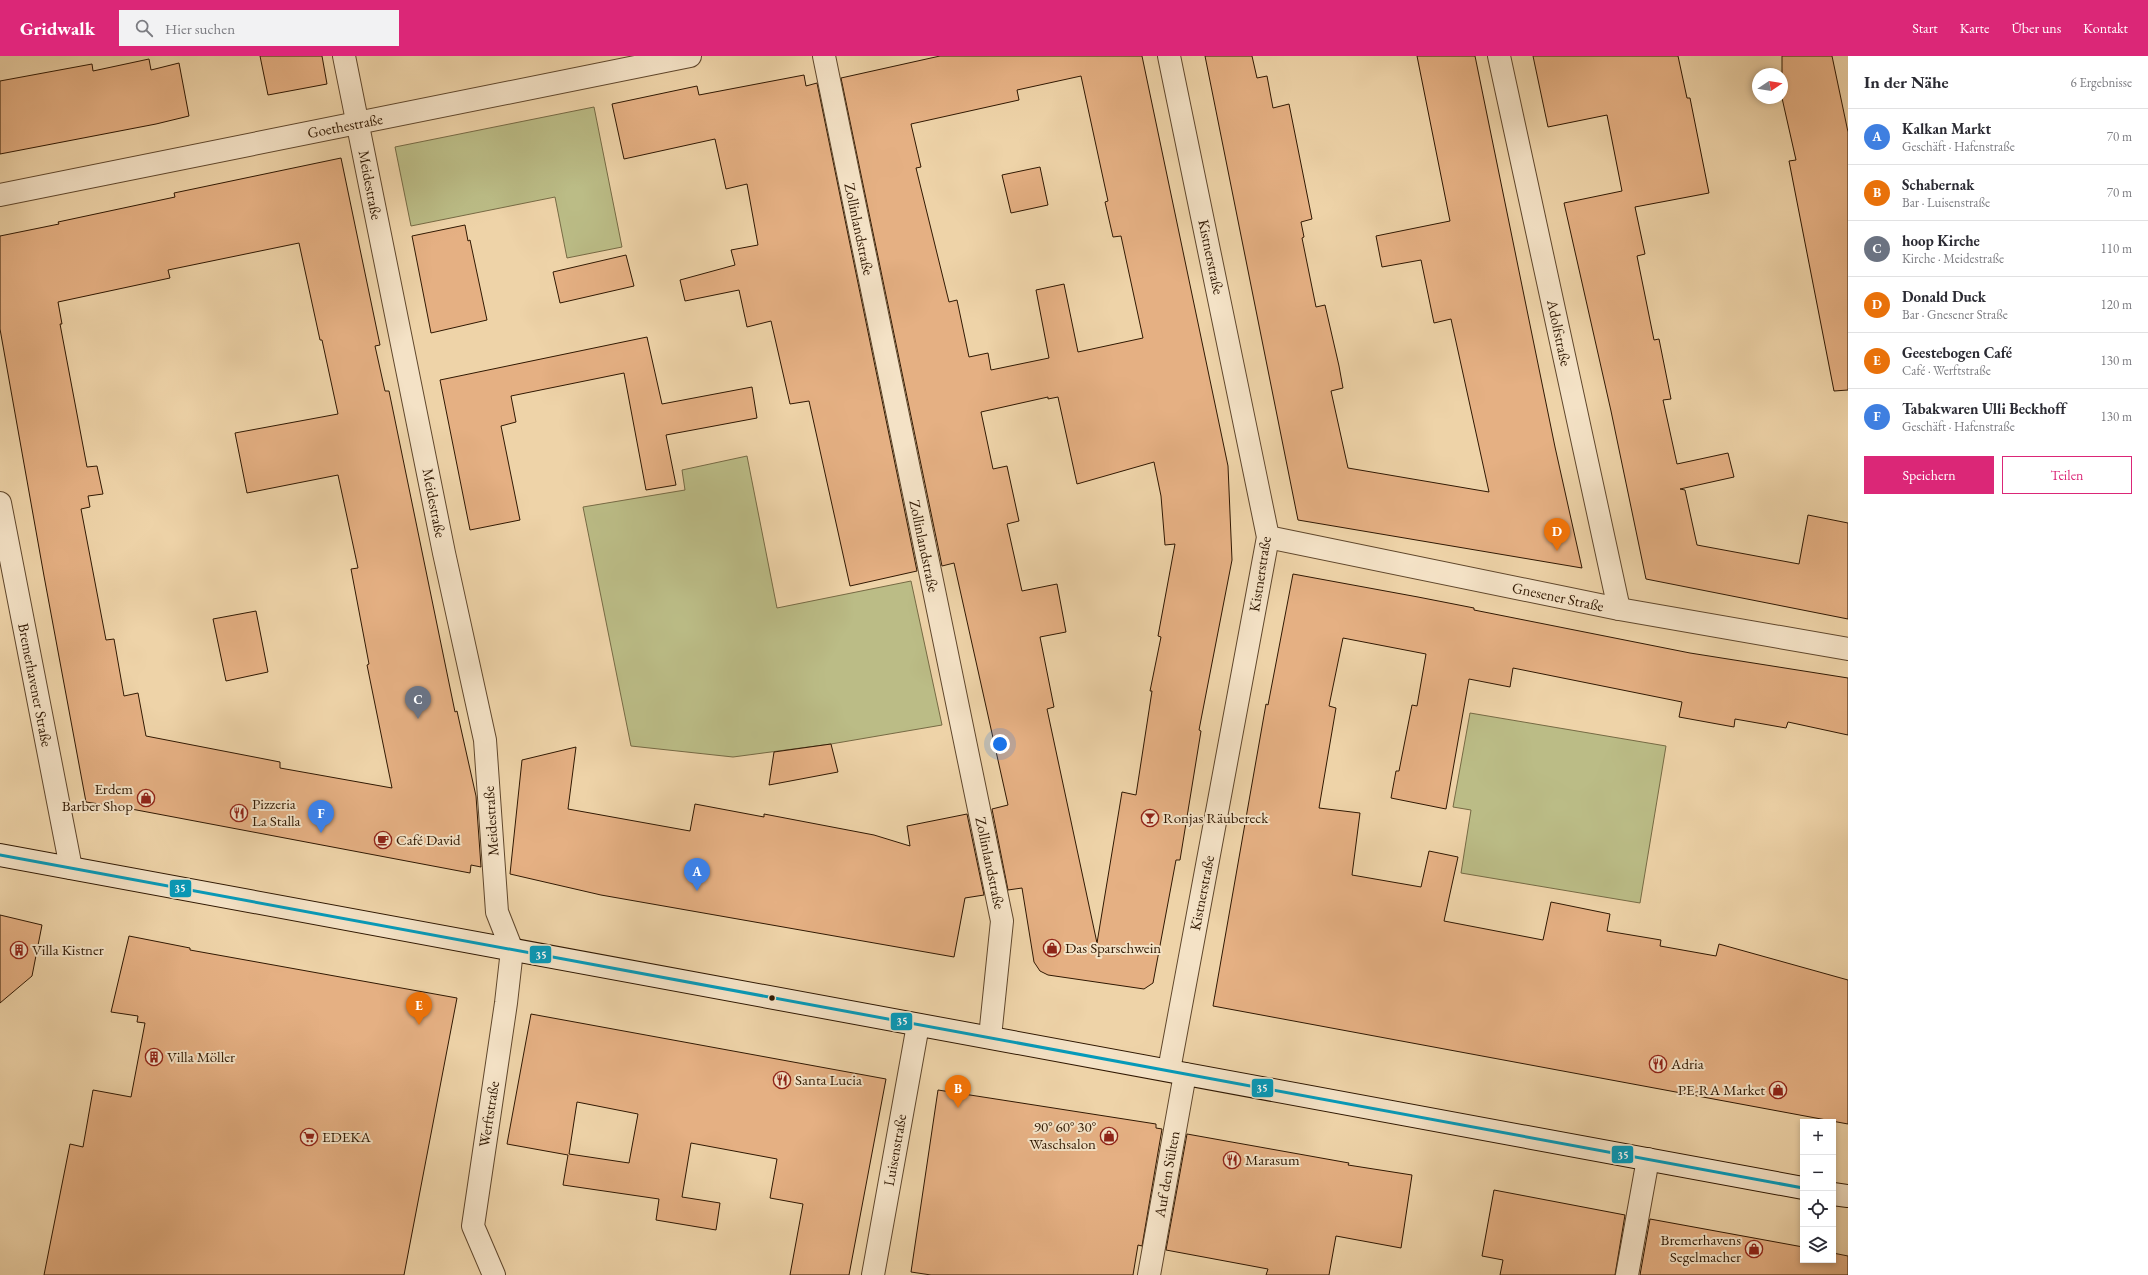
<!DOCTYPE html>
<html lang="de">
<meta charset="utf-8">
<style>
:root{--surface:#fff;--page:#f2f2f3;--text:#2b2b33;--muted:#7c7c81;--line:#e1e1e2;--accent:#db2777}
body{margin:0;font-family:"EB Garamond",serif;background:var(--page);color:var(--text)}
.controls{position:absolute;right:12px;bottom:12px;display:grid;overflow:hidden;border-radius:0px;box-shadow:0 2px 6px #0003}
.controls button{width:36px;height:36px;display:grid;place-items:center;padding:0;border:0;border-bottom:1px solid var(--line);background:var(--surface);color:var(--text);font:20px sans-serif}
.compass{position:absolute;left:1752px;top:12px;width:36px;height:36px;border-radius:50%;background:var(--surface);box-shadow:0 2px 6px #0003;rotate:78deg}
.you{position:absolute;left:1000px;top:688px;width:14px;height:14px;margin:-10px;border:3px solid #fff;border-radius:50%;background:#1a73e8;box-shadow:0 0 0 6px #1a73e833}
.badge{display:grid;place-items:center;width:26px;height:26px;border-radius:50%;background:var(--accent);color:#fff;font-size:13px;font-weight:700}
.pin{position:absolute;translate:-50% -33px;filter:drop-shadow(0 1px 2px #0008)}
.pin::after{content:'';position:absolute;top:21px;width:14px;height:12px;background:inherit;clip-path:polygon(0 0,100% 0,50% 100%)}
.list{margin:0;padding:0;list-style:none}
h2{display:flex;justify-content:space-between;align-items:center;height:52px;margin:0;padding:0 16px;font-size:17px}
h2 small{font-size:13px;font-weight:400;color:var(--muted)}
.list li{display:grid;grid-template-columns:26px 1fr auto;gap:12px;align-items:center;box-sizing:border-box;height:56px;padding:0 16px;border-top:1px solid var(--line)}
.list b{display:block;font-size:15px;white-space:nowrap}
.list p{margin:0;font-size:13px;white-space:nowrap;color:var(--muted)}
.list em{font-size:13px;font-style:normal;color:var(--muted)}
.actions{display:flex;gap:8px;padding:12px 16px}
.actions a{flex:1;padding:9px 0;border:1px solid var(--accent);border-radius:0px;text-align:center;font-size:14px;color:var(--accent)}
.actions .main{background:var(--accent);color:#fff}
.icon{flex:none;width:22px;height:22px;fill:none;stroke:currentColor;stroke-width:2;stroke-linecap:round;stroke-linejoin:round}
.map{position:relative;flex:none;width:1848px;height:1219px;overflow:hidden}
header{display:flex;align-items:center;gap:24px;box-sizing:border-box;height:56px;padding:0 20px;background:var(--accent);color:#fff}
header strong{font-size:19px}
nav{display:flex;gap:22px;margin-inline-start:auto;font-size:14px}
.search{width:280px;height:36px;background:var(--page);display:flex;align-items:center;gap:10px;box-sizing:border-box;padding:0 14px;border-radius:0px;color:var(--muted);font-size:15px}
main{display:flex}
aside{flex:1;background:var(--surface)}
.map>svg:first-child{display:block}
.green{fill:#bbbc86;stroke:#766a44}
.building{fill:#e5b083;stroke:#301802;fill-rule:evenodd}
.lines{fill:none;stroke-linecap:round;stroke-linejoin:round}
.street-casing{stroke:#60472c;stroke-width:24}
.secondary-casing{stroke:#301802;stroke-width:24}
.street{stroke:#f4e2c6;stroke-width:22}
.secondary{stroke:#f4e2c6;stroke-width:22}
.bus-1-casing{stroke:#f4e2c6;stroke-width:6}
.bus-1{stroke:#059aba;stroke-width:3}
.bus-dot{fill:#301802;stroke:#f4e2c6;stroke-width:1.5}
.labels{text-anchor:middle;stroke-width:4;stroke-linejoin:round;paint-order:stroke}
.street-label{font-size:15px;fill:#301802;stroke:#f4e2c6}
.poi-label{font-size:15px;fill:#301802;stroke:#f4e2c6;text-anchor:start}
.line-badge{stroke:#f4e2c6;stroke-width:1.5}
.badge-label{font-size:11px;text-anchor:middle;font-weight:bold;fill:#fff}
</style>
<header>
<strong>Gridwalk</strong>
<div class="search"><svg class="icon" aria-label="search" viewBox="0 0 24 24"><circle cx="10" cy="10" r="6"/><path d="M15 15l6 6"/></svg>Hier suchen</div>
<nav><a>Start</a><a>Karte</a><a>Über uns</a><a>Kontakt</a></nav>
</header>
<main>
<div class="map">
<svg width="1848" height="1219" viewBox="0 0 1848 1219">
<rect width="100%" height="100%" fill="#eed3a8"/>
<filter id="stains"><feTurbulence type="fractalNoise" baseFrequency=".005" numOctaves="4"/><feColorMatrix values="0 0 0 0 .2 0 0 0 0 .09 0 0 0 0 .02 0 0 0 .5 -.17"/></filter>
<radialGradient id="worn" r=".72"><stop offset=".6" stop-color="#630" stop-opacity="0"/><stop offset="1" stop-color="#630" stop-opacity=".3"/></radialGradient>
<g class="green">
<path d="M594,51L622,191L567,202L555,141L411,170L395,91Z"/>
<path d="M747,400L777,552L911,525L942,669L831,688L733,701L631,690L583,451L685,434L682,414Z"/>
<path d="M1470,657L1666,690L1640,847L1461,817L1471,754L1453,751Z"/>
</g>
<g class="building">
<path d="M260,0H322L327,28L268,39Z"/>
<path d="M940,0H1142L1228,410L1232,504L1199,674L1201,675L1180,804H1176L1153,927L1144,933L1048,919L1040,915L1034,906L1022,832L1008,834L992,753L1008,749L954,507L942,510L841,22ZM1081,20L1108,145L1105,146L1113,181L1121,180L1143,282L1078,296L1064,228L1036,234L1049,302L991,314L988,297L969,301L957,244L949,246L916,112L921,111L911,68L1019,44L1017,34ZM1048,341V343L1058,341L1077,428L1154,406L1161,440L1165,489L1175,488L1158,580L1161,581L1150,635H1152L1136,739L1122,736L1097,887L1047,653L1054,651L1040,581L1066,576L1057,528L1022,535L1007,468L1019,465L1007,410L993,413L981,356Z"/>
<path d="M1205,0H1252L1257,22L1267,20L1273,52L1289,48L1312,163L1301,166L1304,181L1302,182L1316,251L1325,249L1339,310L1343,332L1331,335L1348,412L1489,436L1451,263L1434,267L1421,204L1382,211L1376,180L1450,165L1417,0H1475L1555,391L1582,512L1298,464Z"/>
<path d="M1533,0H1678L1687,42H1690L1709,137L1635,151L1645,198L1637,200L1654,284L1659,283L1671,343L1663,344L1677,408L1728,397L1734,421L1680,433L1685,434L1697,489L1799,508L1808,459L1848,467V563L1646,523L1611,355L1564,147L1622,135L1607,59L1548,71Z"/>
<path d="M1782,0H1832L1848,76V334L1834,335L1789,105L1796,104L1782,42Z"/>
<path d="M149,3L151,14L179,7L189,60L156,68L0,98V25L92,8L93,15Z"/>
<path d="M804,19L806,30L817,27L917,515L850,530L809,345L790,348L771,265L747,271L739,234L685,245L680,224L735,209L731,194L758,189L747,128L726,133L715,83L624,103L612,48L697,30L699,39Z"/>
<path d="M341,102L380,289L375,290L385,335H389L455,656L457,655L476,740L481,811L471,809L470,817L126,752L86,746L44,520L0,273V180L59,168L58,166L175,141L174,137ZM299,187L320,284H322L338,358L235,377L247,437L338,419L358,512L351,513L369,608L367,609L392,732L280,712V706L146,680L138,637L124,640L114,583L106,584L81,453L90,451L88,440L103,438L97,410L87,411L60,268H62L58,246L170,222L168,214Z"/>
<path d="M1040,111L1048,149L1011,157L1002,119Z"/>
<path d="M465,169L468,185L470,184L487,264L431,277L412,180Z"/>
<path d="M626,199L634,230L560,247L553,216Z"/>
<path d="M647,281L662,348L752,331L757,362L666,379L676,429L646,434L624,317L511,340L516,366L501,370L520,464L470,474L440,324Z"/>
<path d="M1293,518L1418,541L1474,552V554L1690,597L1848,622V679L1788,666L1786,672L1735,663L1734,671L1679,661L1682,646L1518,613L1513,612L1510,631L1469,623L1446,753L1391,742L1396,715H1399L1412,649L1417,650L1426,598L1343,582L1329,650L1336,652L1319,752L1360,757L1352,819L1421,831L1429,795L1458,801L1444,865L1543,884L1551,846L1610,858L1607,875L1661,884L1660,890L1716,900L1719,888L1848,924V1068L1213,950L1266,648L1268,649Z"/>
<path d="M256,555L268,616L226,625L213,563Z"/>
<path d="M831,688L838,716L769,729L774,696Z"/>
<path d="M576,691L568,753L690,775L695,748L764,761V758L874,779L910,790L907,770L967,758L984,839L965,842L954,901L601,839L510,818L522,704Z"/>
<path d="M0,859L42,869L32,920L0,947Z"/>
<path d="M129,880L190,892V894L457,942L404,1219H44L70,1088L83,1091L93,1034L131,1041L145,967L137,966L138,960L111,956Z"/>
<path d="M531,958L886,1023L849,1219H790L803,1148L770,1142L777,1103L691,1087L682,1141L720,1147L716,1174L656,1164L659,1143L563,1129L568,1099L507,1088ZM577,1046L638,1058L629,1107L569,1098Z"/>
<path d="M938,1034L1156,1068V1072L1162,1073L1142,1190L1138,1189L1133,1219H931L911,1216Z"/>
<path d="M1187,1078L1349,1107L1348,1109L1412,1119L1401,1192L1336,1180L1329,1219H1266L1268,1213L1166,1194Z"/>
<path d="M1494,1134L1625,1159L1615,1219H1500L1503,1204L1482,1200Z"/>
<path d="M1650,1163L1803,1191V1204H1833V1197L1848,1200V1219H1640Z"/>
</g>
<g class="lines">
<defs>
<g id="street">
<path d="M344,0L444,497L485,684L497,856L512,894L506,947L473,1170L494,1219"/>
<path d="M824,0L1002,865L990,981"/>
<path d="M1169,0L1268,481L1169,1014"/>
<path d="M1499,0L1619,553"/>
<path d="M0,139L690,0"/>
<path d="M0,447L71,812"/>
<path d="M1268,481L1619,553L1848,593"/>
<path d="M873,1219L918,969"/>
<path d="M1149,1219L1185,1018"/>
<path d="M1627,1219L1648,1103"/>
</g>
<g id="secondary">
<path d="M0,799L1803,1132"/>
<path d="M1833,1138L1848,1140"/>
</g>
</defs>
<use href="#street" class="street-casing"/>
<use href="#secondary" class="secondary-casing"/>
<use href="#street" class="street"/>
<use href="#secondary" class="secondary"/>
<defs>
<path id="bus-1" d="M0,799L1803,1132"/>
</defs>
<use href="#bus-1" class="bus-1-casing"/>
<use href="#bus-1" class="bus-1"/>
</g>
<defs>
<symbol id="shop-ring" viewBox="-11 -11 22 22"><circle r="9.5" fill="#f4e2c6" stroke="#8f2418" stroke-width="1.5"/><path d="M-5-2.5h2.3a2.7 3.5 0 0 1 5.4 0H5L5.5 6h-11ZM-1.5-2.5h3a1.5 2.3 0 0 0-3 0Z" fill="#8f2418"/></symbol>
<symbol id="restaurant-ring" viewBox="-11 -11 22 22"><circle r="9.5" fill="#f4e2c6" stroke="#8f2418" stroke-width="1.5"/><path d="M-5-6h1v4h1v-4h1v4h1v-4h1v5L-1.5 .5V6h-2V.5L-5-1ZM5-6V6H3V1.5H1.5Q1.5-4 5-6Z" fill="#8f2418"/></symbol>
<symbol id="bar-ring" viewBox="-11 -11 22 22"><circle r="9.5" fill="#f4e2c6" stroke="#8f2418" stroke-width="1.5"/><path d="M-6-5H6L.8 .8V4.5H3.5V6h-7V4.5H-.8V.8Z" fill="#8f2418"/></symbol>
<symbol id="cafe-ring" viewBox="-11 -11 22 22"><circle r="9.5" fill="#f4e2c6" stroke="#8f2418" stroke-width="1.5"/><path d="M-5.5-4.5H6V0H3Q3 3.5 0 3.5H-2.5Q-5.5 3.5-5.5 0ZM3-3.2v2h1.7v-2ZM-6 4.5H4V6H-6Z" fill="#8f2418"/></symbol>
<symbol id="building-ring" viewBox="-11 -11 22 22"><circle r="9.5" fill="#f4e2c6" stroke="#8f2418" stroke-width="1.5"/><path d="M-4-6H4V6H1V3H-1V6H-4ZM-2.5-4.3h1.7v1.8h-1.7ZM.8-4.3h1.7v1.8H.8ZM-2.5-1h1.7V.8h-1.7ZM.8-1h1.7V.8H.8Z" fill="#8f2418"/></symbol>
<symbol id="supermarket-ring" viewBox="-11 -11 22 22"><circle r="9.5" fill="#f4e2c6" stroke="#8f2418" stroke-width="1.5"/><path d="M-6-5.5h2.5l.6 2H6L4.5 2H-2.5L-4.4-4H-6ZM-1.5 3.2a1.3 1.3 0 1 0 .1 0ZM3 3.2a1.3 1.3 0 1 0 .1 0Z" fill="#8f2418"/></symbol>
</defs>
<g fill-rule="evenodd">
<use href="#shop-ring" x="136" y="732" width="20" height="20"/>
<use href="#restaurant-ring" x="229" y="747" width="20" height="20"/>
<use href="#bar-ring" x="1140" y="752" width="20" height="20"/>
<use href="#cafe-ring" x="373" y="774" width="20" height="20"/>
<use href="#shop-ring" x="1042" y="882" width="20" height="20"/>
<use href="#building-ring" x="9" y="884" width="20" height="20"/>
<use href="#building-ring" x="144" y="991" width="20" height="20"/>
<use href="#restaurant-ring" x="1648" y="998" width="20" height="20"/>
<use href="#restaurant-ring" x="772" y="1014" width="20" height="20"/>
<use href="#shop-ring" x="1768" y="1024" width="20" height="20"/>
<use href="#shop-ring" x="1099" y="1070" width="20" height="20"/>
<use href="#supermarket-ring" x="299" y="1071" width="20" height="20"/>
<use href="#restaurant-ring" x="1222" y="1094" width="20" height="20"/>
<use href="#shop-ring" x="1744" y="1183" width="20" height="20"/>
</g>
<circle class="bus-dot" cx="772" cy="942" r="3.5"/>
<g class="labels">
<g class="street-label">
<text transform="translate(345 70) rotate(-11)" y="5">Goethestraße</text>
<text transform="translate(370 129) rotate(79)" y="5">Meidestraße</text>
<text transform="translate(859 173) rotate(78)" y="5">Zollinlandstraße</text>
<text transform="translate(1211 201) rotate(78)" y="5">Kistnerstraße</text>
<text transform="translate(1559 277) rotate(78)" y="5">Adolfstraße</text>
<text transform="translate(434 447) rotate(79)" y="5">Meidestraße</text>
<text transform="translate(924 490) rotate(78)" y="5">Zollinlandstraße</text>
<text transform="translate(1260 518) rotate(-81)" y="5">Kistnerstraße</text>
<text transform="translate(1558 541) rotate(12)" y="5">Gnesener Straße</text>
<text transform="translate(35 629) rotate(79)" y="5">Bremerhavener Straße</text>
<text transform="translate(491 765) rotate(-94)" y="5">Meidestraße</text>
<text transform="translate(990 807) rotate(78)" y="5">Zollinlandstraße</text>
<text transform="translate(1202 837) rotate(-79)" y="5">Kistnerstraße</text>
<text transform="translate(489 1058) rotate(-81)" y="5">Werftstraße</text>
<text transform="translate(895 1094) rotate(-80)" y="5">Luisenstraße</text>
<text transform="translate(1167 1118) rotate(-80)" y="5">Auf den Sülten</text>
</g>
<g class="poi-label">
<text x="133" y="738" text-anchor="end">Erdem<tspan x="133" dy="17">Barber Shop</tspan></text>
<text x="252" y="753">Pizzeria<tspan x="252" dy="17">La Stalla</tspan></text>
<text x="1163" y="767">Ronjas Räubereck</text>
<text x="396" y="789">Café David</text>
<text x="1065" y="897">Das Sparschwein</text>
<text x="32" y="899">Villa Kistner</text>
<text x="167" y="1006">Villa Möller</text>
<text x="1671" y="1013">Adria</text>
<text x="795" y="1029">Santa Lucia</text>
<text x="1765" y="1039" text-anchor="end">PE-RA Market</text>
<text x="1096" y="1076" text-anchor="end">90° 60° 30°<tspan x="1096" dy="17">Waschsalon</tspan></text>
<text x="322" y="1086">EDEKA</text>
<text x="1245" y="1109">Marasum</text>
<text x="1741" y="1189" text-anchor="end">Bremerhavens<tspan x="1741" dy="17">Segelmacher</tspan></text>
</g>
</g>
<g class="line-badge">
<rect x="169" y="823" width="23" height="19" rx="4" fill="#059aba"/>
<rect x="529" y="889" width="23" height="19" rx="4" fill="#059aba"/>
<rect x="890" y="956" width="23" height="19" rx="4" fill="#059aba"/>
<rect x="1251" y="1022" width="23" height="20" rx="4" fill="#059aba"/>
<rect x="1611" y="1089" width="23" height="19" rx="4" fill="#059aba"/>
</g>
<g class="badge-label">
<text x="180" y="836">35</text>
<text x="541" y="903">35</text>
<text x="902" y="969">35</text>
<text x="1262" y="1036">35</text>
<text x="1623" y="1103">35</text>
</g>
<rect width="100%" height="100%" filter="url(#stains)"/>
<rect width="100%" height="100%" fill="url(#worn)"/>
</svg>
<div class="controls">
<button>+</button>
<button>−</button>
<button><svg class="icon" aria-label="locate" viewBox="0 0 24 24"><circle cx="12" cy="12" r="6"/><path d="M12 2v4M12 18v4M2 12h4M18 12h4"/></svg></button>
<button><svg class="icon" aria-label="layers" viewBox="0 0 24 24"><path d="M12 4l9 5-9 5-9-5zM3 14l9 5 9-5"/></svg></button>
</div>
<svg class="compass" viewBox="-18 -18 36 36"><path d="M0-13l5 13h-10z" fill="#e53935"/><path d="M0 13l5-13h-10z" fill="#7c7c81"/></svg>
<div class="you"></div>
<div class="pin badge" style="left:697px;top:835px;background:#3f7fe0">A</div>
<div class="pin badge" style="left:958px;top:1052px;background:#e8710a">B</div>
<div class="pin badge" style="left:418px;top:663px;background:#6b7280">C</div>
<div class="pin badge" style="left:1557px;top:495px;background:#e8710a">D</div>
<div class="pin badge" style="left:419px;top:969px;background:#e8710a">E</div>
<div class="pin badge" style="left:321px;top:777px;background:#3f7fe0">F</div>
</div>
<aside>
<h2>In der Nähe<small>6 Ergebnisse</small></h2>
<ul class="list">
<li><span class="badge" style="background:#3f7fe0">A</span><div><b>Kalkan Markt</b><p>Geschäft · Hafenstraße</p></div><em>70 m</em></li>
<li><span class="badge" style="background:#e8710a">B</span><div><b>Schabernak</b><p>Bar · Luisenstraße</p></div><em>70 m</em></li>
<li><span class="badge" style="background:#6b7280">C</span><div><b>hoop Kirche</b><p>Kirche · Meidestraße</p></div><em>110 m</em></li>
<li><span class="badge" style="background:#e8710a">D</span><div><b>Donald Duck</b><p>Bar · Gnesener Straße</p></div><em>120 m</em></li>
<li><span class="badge" style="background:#e8710a">E</span><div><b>Geestebogen Café</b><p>Café · Werftstraße</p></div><em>130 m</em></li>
<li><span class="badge" style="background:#3f7fe0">F</span><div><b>Tabakwaren Ulli Beckhoff</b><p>Geschäft · Hafenstraße</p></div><em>130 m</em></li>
</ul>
<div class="actions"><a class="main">Speichern</a><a>Teilen</a></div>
</aside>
</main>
